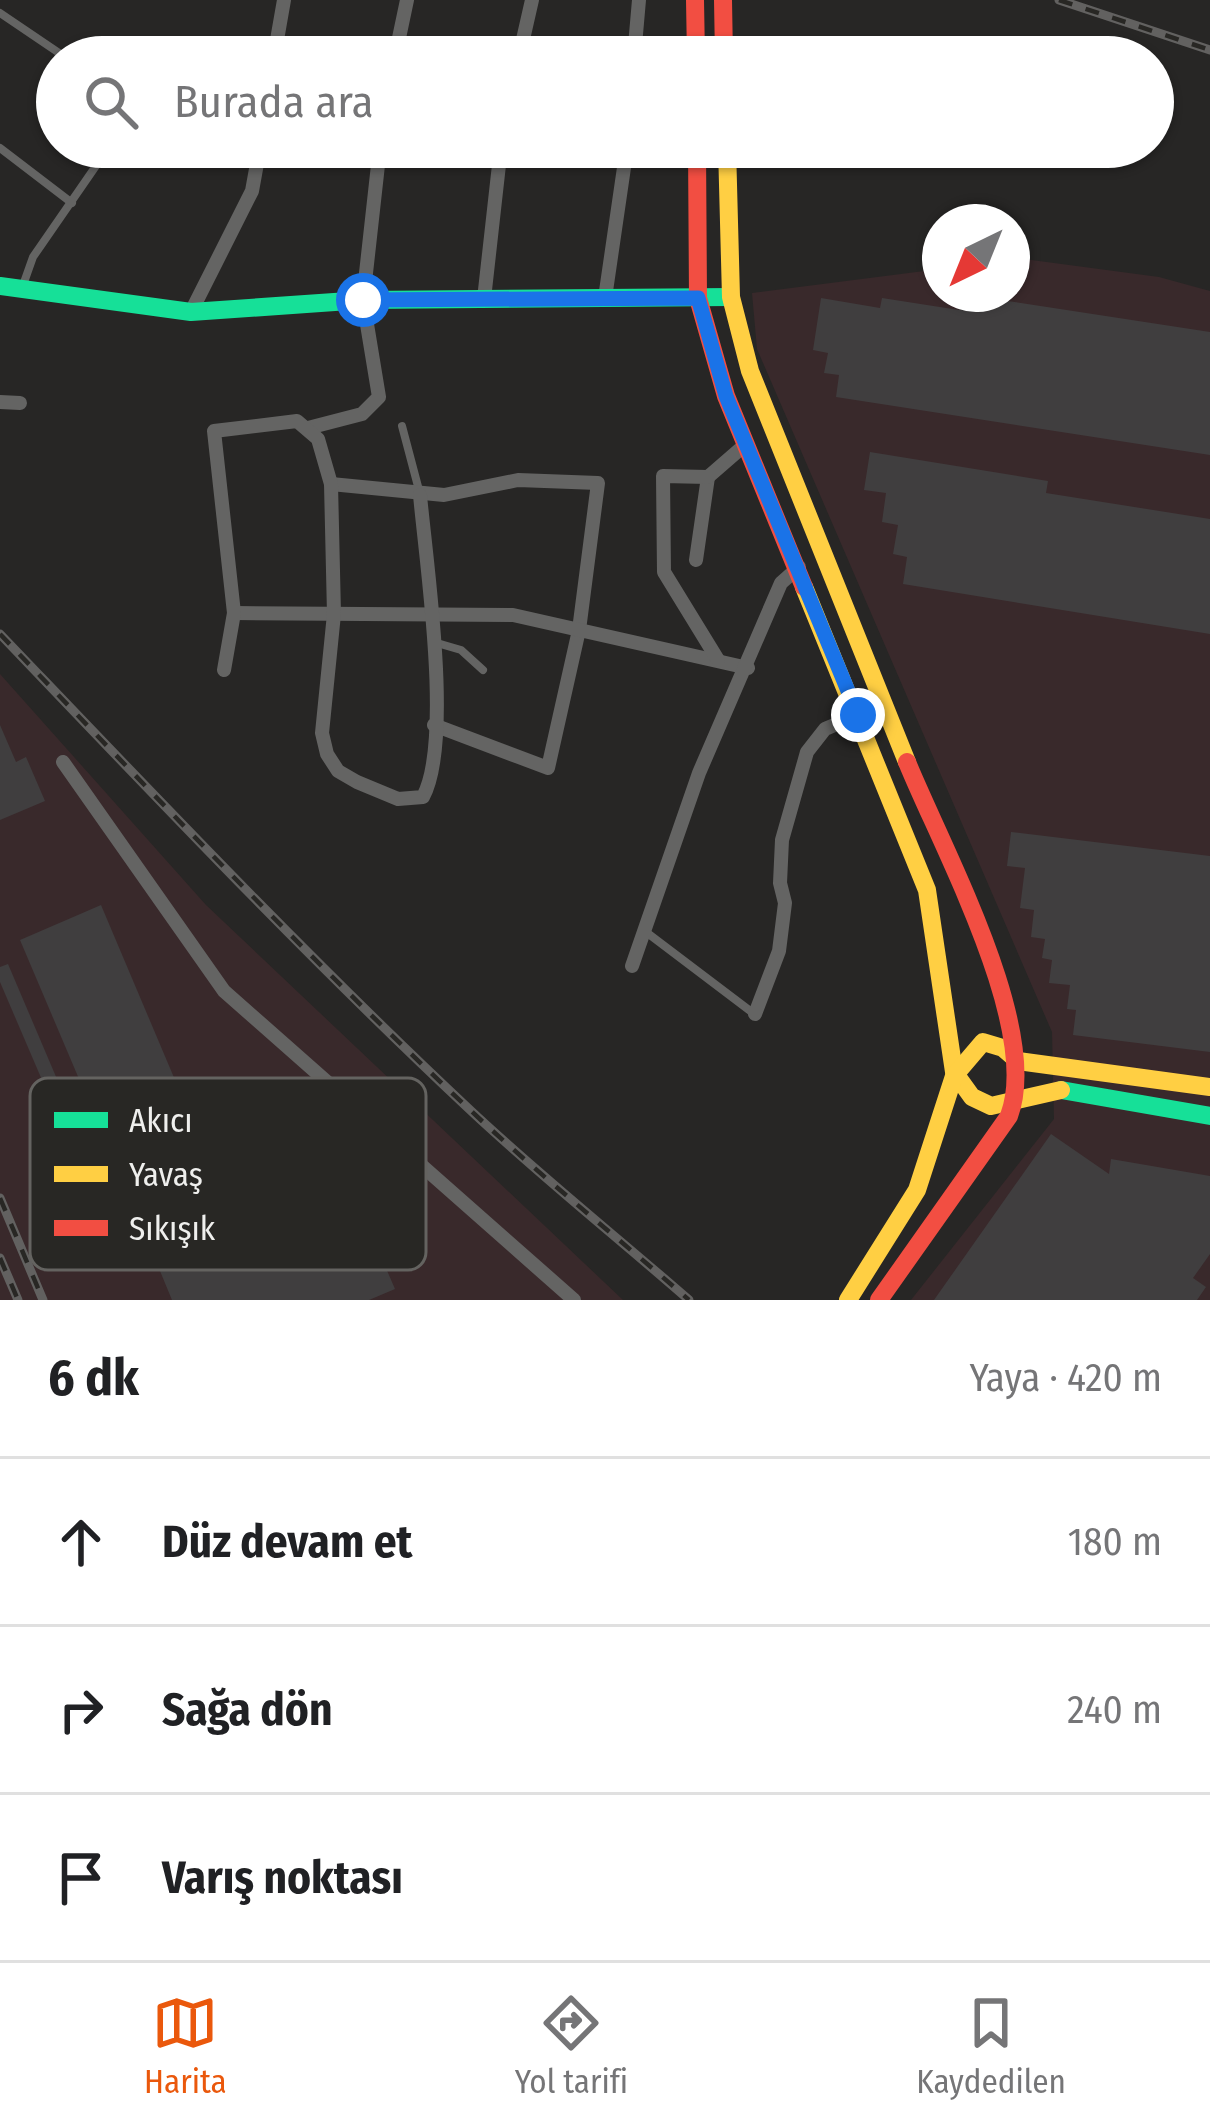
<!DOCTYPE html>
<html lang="tr">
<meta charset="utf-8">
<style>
:root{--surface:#fff;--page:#f6f6f6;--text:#202124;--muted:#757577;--line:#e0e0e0;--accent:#ea580c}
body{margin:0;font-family:"Fira Sans Condensed",sans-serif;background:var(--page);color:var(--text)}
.compass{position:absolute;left:922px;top:204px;width:108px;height:108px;border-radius:50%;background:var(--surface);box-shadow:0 3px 9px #0004;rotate:223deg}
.stop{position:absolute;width:36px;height:36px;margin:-27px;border:9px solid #1a73e8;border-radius:50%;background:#fff}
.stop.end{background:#1a73e8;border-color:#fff;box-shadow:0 3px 12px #0008}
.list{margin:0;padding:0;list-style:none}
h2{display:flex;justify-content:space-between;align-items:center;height:156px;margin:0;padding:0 48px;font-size:51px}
h2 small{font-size:39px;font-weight:400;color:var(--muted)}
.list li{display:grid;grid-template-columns:78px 1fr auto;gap:36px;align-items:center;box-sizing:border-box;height:168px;padding:0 48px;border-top:3px solid var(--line)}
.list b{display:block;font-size:45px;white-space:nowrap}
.list em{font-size:39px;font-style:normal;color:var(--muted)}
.icon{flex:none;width:66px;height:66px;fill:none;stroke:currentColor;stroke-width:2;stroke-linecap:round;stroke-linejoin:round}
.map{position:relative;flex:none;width:1210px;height:1300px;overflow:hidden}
.search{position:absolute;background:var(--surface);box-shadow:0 3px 9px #0004;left:36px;right:36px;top:36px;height:132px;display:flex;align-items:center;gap:30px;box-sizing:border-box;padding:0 42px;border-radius:66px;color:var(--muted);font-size:45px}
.sheet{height:660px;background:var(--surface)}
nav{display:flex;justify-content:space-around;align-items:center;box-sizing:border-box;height:168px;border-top:3px solid var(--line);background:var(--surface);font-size:33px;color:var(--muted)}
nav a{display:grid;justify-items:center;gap:6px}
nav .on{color:var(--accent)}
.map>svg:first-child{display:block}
.industrial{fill:#39292b}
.building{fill:#403e3f}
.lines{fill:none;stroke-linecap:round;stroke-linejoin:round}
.lane{stroke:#646463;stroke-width:8}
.street{stroke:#646463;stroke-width:14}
.fast{stroke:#16e098;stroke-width:18}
.slow{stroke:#ffcf43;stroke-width:18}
.jam{stroke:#f24e42;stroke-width:18}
.rail-casing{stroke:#626160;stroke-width:9}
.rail{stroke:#282724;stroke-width:4.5;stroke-dasharray:14;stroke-linecap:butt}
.route{stroke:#1a73e8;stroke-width:15}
.key{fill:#282724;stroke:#646360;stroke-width:3}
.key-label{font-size:33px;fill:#efefed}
</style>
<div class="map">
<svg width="1210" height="1300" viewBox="0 0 1210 1300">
<rect width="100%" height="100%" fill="#272625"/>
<g class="industrial">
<path d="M1024,259L1159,277L1210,291V1300H911L1054,1119L1052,1032L757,349L752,293L940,269V294H1012V260Z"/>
<path d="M0,674L206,905L623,1300H0Z"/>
</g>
<g class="building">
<path d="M962,294L1210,332V455L836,397L839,375L824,373L828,353L813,350L821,298L880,308L882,298L959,310Z"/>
<path d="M870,452L1048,481L1046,493L1210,519V634L903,584L907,557L893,554L898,525L882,522L886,493L864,490Z"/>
<path d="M0,725L16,762L26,757L45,801L0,820Z"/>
<path d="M1011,832L1210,856V1052L1073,1035L1076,1010L1067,1009L1070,985L1049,983L1052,960L1042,958L1045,939L1031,937L1034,910L1020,908L1025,868L1007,866Z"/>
<path d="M101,905L211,1165L130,1199L20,940Z"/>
<path d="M8,964L100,1180L87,1185L0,982V967Z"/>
<path d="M1051,1134L1109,1174L1111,1159L1210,1176V1254L1193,1278L1206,1287L1197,1300H934Z"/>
<path d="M332,1179L343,1205L356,1199L395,1289L369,1300H172L153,1254Z"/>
</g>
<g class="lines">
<g class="lane">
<path d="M0,13L65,57"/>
<path d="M0,148L72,203"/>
<path d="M22,288L33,257L109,147"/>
<path d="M402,426L420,494"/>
<path d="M437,643L461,650L483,670"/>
<path d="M646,932L753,1013"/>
</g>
<g class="street">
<path d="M274,57L284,0"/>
<path d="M395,57L407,0"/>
<path d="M519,57L532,0"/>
<path d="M634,57L639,0"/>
<path d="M605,298L627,147"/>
<path d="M484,299L501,147"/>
<path d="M191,312L252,191L260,147"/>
<path d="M0,402L20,403"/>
<path d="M308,428L362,414L379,397L363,300L380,147"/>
<path d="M331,484L444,495L518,480L598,483L579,630L548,768L434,725"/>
<path d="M696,560L708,477"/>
<path d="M234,613L513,615L748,668"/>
<path d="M718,660L664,572L663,476L708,477L746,444"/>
<path d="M224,670L234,613L214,431L297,421L318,439L331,484L334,614L322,733L327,754L338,771L357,782L398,799L423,797C453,741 426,562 420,495"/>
<path d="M63,762L224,991L574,1300"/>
<path d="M632,966L699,773L781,583L799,567"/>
<path d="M755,1014L779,951L785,903L780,883L782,840L807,752L825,729L858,715"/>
</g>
<g class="fast">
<path d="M0,286L191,312L363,300L731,297"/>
<path d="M1061,1090L1210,1116"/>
</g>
<g class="slow">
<path d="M727,147L731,297L750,371L907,762"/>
<path d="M804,587L927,890L954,1072L972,1097L991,1106L1061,1090"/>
<path d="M848,1300L917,1190L954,1076L983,1042L1003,1048L1018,1061L1210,1087"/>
</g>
<g class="jam">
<path d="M695,0L696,57"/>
<path d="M723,0L724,57"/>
<path d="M697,147L698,298L726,396L804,587"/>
<path d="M879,1300L1009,1116C1042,1029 942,848 907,762"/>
</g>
<defs>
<g id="rail">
<path d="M1059,0L1210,50"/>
<path d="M0,634C154,795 306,956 468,1108C539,1175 616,1236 689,1300"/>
<path d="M0,1198L43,1300"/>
<path d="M0,1258L18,1300"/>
</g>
</defs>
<use href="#rail" class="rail-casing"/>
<use href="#rail" class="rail"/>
</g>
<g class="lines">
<path class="route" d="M363,300L698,298L726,396L858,715"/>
</g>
<rect x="30" y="1078" width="396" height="192" rx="18" class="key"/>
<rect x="54" y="1112" width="54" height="16" fill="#16e098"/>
<rect x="54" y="1166" width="54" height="16" fill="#ffcf43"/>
<rect x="54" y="1220" width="54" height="16" fill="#f24e42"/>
<g class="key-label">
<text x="129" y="1132">Akıcı</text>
<text x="129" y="1186">Yavaş</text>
<text x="129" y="1240">Sıkışık</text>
</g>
</svg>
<svg class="compass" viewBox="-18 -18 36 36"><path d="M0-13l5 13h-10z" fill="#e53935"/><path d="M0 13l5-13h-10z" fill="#757577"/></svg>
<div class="stop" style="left:363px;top:300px"></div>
<div class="stop end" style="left:858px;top:715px"></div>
<div class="search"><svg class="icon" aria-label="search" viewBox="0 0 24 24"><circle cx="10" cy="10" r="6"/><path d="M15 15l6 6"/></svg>Burada ara</div>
</div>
<section class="sheet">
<h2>6 dk<small>Yaya · 420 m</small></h2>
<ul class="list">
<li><svg class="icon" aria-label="ahead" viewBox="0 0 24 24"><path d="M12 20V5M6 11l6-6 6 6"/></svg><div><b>Düz devam et</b></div><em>180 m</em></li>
<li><svg class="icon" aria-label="right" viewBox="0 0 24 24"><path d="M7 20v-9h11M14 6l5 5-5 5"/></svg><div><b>Sağa dön</b></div><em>240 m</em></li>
<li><svg class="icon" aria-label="arrive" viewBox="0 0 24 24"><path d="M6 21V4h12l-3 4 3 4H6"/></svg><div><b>Varış noktası</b></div></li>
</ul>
</section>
<nav>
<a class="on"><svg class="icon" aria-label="map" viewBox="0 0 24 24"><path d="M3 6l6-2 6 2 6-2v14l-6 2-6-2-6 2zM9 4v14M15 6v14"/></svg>Harita</a>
<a><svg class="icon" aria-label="directions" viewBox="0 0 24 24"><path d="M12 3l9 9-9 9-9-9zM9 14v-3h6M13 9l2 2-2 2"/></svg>Yol tarifi</a>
<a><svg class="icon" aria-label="saved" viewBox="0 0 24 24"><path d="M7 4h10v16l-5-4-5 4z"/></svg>Kaydedilen</a>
</nav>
